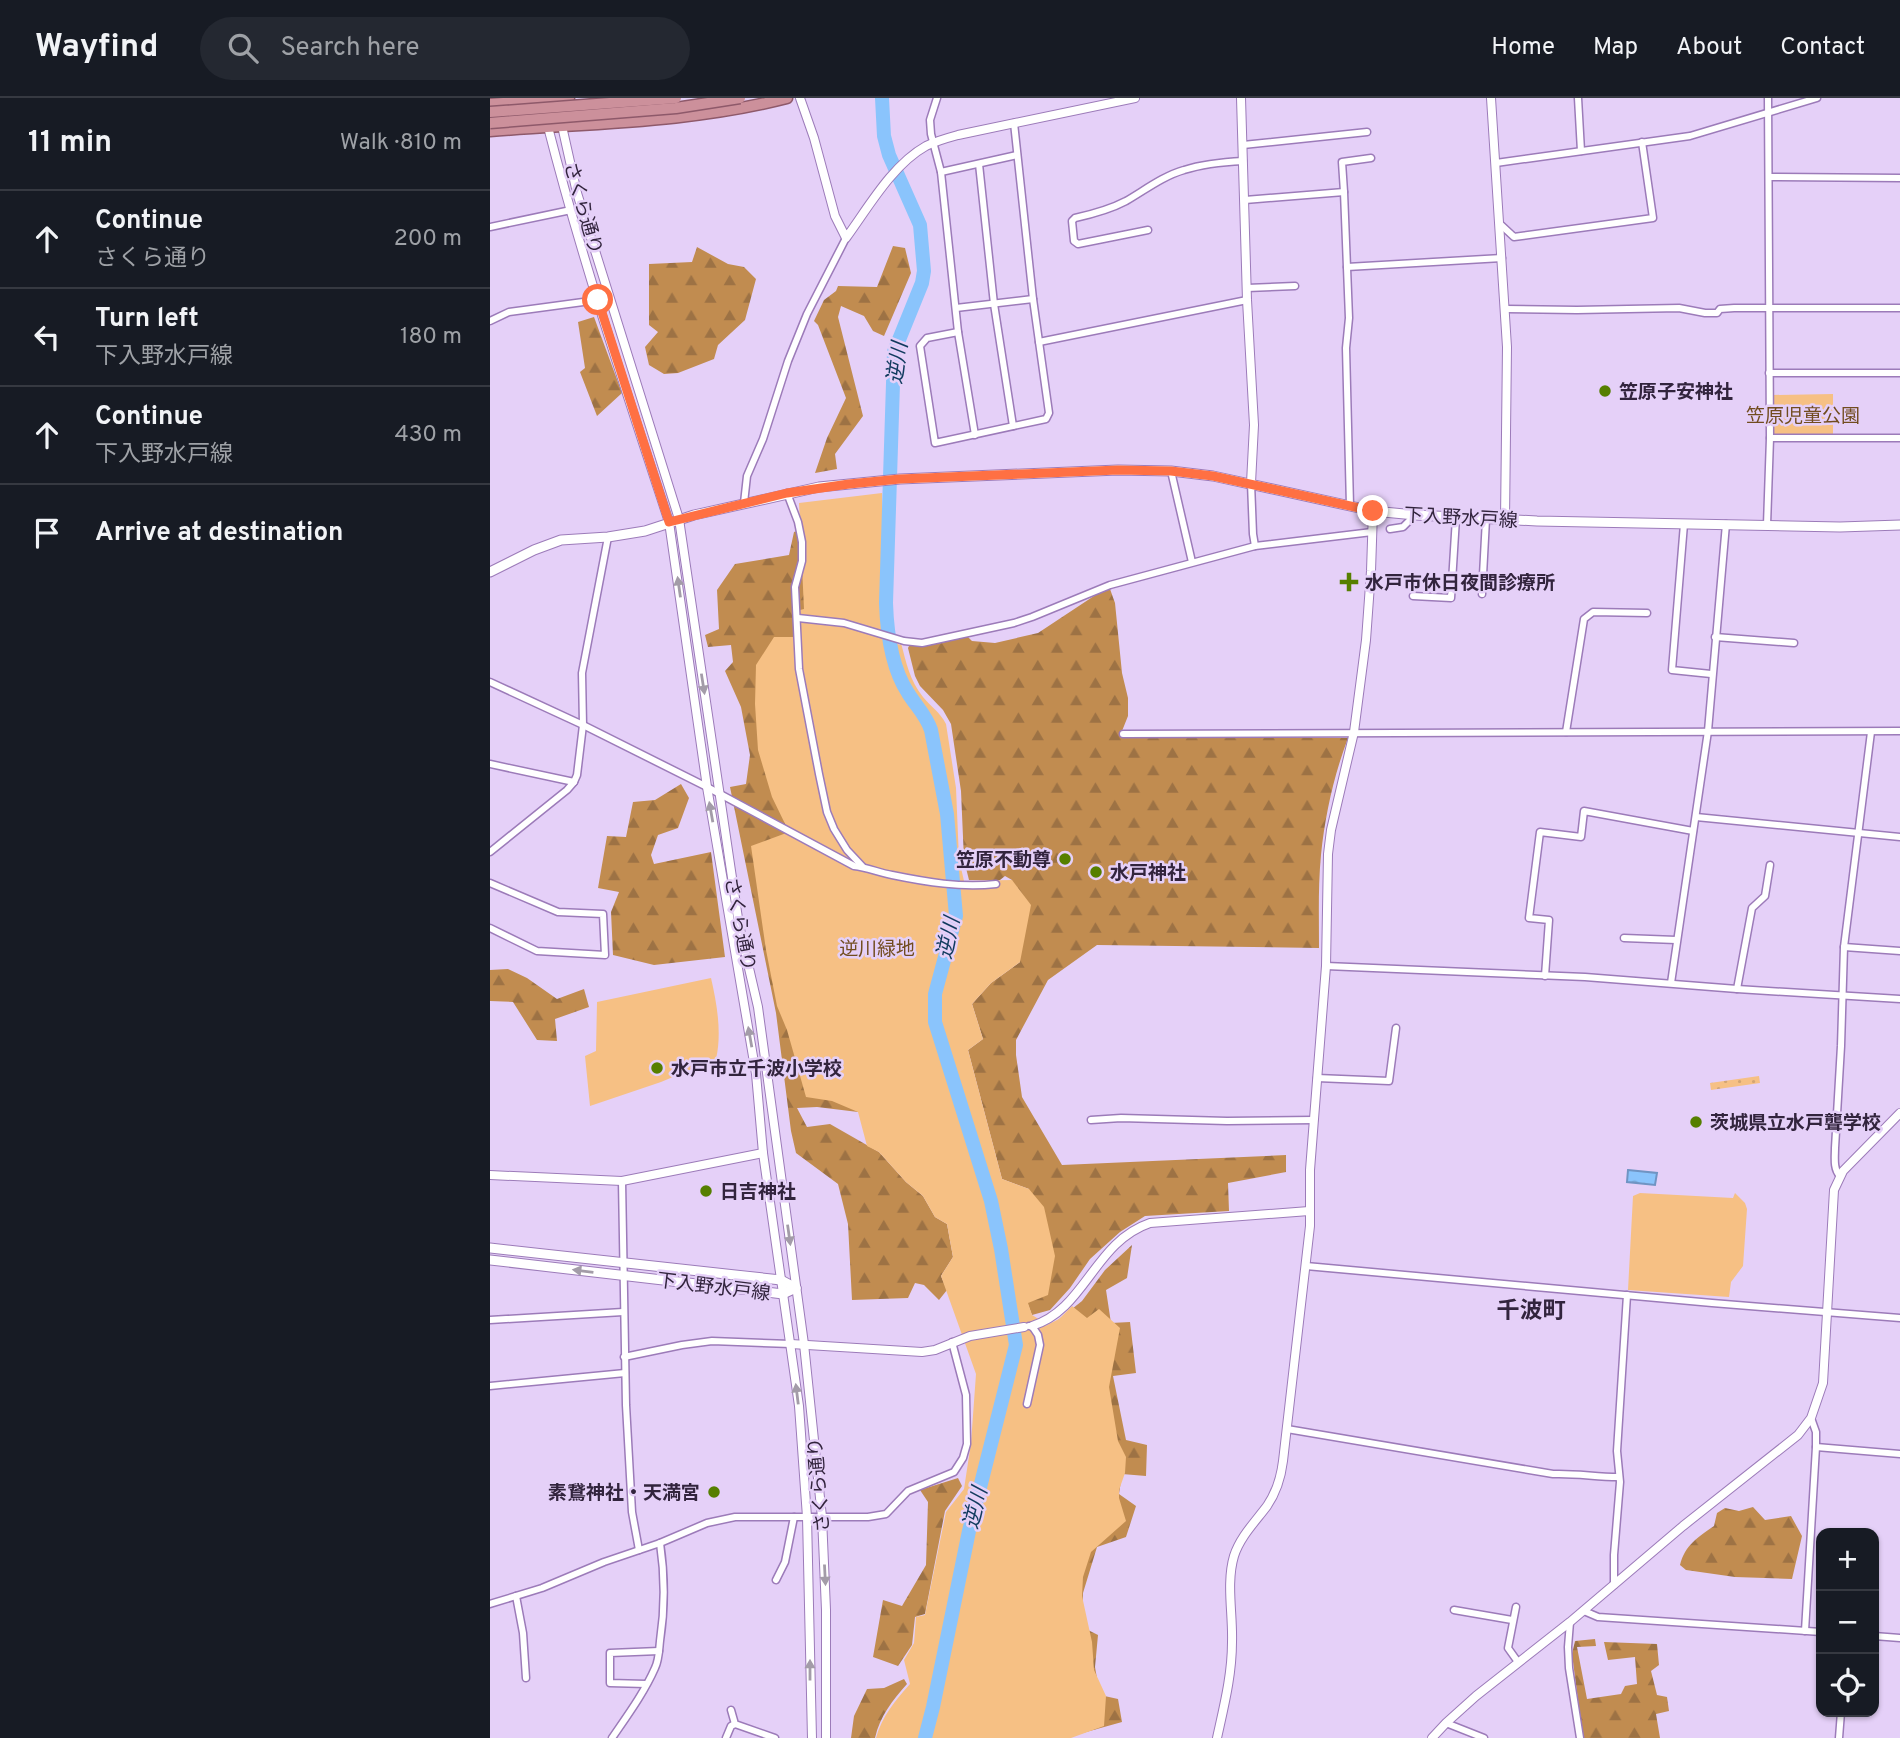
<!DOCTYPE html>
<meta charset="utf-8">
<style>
:root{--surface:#171b24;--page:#242831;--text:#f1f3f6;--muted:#9ea1a6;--line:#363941}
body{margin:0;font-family:Overpass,"Noto Sans JP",sans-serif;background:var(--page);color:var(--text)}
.controls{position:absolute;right:21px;bottom:21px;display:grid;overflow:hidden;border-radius:14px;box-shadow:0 2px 5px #0004}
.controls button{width:63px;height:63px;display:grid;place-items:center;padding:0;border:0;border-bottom:2px solid var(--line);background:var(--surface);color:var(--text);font:35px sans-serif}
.stop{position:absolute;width:21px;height:21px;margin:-16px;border:5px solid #ff7043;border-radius:50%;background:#fff}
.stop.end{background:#ff7043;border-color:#fff;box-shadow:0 2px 7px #0008}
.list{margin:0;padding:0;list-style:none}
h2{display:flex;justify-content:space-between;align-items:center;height:91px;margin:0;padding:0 28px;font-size:30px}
h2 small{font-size:23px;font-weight:400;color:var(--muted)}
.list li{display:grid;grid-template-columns:46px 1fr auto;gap:21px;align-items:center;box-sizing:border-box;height:98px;padding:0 28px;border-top:2px solid var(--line)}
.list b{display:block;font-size:26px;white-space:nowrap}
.list p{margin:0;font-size:23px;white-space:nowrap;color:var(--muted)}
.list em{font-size:23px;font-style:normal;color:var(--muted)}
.icon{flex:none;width:38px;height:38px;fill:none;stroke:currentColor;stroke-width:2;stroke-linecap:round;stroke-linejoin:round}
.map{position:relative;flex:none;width:1410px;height:1640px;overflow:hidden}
header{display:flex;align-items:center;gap:42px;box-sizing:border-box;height:98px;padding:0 35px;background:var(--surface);border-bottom:2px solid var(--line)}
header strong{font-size:33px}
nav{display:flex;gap:38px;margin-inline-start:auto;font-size:24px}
.search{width:490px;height:63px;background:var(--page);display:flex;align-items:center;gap:18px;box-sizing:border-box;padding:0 24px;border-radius:38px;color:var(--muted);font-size:26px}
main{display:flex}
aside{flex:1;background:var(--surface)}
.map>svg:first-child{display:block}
.forest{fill:url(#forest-firs)}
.park{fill:#f6c084}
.garden{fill:url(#garden-dots)}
.water{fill:url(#water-ripples);stroke:#7094c3;stroke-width:2}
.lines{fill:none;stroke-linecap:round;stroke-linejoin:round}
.river{stroke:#8ac4fc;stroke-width:14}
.minor-casing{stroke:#9c7bb9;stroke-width:9}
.tertiary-casing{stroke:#9c7bb9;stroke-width:10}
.secondary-casing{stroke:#9c7bb9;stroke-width:11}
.trunk-casing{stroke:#8e596a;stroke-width:13}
.minor{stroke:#fff;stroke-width:6}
.tertiary{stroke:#fff;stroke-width:8}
.secondary{stroke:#fff;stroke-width:9}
.trunk{stroke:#cc909b;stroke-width:10}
.trunk-bridge-casing{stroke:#8e596a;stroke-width:13;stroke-linecap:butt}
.trunk-bridge{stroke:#cc909b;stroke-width:10}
.oneway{fill:#a39ca8}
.route{stroke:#ff7043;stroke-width:9}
.poi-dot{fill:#567f00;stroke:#e5d0f8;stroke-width:2.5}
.labels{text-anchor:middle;stroke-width:5;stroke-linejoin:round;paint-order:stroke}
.street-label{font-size:19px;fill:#32243d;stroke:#e5d0f8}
.poi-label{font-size:19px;font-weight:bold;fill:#32243d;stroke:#e5d0f8;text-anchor:start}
.park-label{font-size:19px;fill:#714c1f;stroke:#e5d0f8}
.water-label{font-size:21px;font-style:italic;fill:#103a5e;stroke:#e5d0f8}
.quarter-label{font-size:23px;font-weight:bold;fill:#32243d;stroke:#e5d0f8}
</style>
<header>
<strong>Wayfind</strong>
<div class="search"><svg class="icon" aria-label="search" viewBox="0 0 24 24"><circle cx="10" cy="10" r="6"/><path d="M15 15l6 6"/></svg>Search here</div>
<nav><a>Home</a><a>Map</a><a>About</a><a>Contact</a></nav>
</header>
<main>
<aside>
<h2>11 min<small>Walk · 810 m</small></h2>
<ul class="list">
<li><svg class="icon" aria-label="ahead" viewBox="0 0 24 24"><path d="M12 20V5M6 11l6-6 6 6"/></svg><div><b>Continue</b><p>さくら通り</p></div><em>200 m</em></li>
<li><svg class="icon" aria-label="left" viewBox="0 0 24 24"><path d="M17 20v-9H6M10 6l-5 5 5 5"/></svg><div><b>Turn left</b><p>下入野水戸線</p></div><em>180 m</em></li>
<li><svg class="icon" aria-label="ahead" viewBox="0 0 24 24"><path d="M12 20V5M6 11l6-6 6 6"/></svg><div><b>Continue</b><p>下入野水戸線</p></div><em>430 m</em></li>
<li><svg class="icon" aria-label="arrive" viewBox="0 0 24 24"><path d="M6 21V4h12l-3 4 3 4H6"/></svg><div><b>Arrive at destination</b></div></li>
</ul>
</aside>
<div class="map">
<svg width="1410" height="1640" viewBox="0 0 1410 1640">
<defs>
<pattern id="forest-firs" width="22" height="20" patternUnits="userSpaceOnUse" patternTransform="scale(1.75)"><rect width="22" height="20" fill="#c18c50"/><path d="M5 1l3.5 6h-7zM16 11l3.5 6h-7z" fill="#9d7244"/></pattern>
<pattern id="garden-dots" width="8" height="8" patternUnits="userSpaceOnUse" patternTransform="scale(1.75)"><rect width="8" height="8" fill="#f6c084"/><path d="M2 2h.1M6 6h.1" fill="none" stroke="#d3a573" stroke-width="1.8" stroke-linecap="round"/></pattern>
<pattern id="water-ripples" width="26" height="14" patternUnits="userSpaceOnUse" patternTransform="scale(1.75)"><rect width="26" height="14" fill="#8ac4fc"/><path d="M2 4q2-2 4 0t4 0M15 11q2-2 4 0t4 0" fill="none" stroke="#78a8d9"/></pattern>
</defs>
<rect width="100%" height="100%" fill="#e5d0f8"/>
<g class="forest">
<path d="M403,148L415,150L421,175L394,238L383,233L374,218L351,208L348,219L373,318L345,356L347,371L325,375L337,340L356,300L328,227L324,223L334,202L346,193L348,188L387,189Z"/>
<path d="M207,149L238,166L254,169L266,181L255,222L228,247L224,261L188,275L174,276L159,267L155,249L168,234L159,227V166L202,164Z"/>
<path d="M104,219L132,295L107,318L90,274L95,270L88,224Z"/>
<path d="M327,426L368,1014L327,1009L307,1010L317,1029L340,1026L389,1054L416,1084L433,1098L445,1119L457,1126L463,1159L451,1178L457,1192L449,1202L434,1187L425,1185L418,1200L362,1202L358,1126L348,1086L306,1055L301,1033L286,915L240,689L256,686L260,657L251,609L235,573L243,564L241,547L218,549L215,537L229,531L227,492L245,466L299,457L304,434Z"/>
<path d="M620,491L625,505L632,575L638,600V618L630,638L858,640C844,677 835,717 831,757C828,788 829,819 829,850L607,847L558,882L526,942V957L532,999L572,1067L796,1057V1074L738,1085L739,1113L655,1118L630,1134L600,1161L580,1190L560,1212L542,1217L537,1204L539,1091L512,1081L478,952L493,941L482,906L501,885L530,864L522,782L515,778L510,782H479L474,762L471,693L461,626L453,612L430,588L425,578L418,550L419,548H432L477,538L482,543L505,545L548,535L607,496Z"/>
<path d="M191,686L199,700L188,730L168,737L161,757L164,766L221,754L235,859L164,867L123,857L121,814L129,794L108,790L117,738L136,739L143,704L165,702Z"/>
<path d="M18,871L37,880L67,901L94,891L99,909L65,921L67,943L47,942L23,904L0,903V872Z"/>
<path d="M642,1147L637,1180L616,1192L621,1225L640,1224L646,1275L623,1278L636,1342L657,1347L656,1378L632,1376L629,1396L646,1408L636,1439L607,1449L593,1495L592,1529L608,1537L605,1569L610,1597L628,1601L632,1624L582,1638L510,1640L558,1230L592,1203L615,1172Z"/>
<path d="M468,1380L472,1388L455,1413L435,1516L425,1519L422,1547L408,1568L383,1559L393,1502L412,1508L436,1467L438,1404L430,1392Z"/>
<path d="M1263,1409L1275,1422L1301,1418L1312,1438L1302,1481L1245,1479L1196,1472L1190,1467C1195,1447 1208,1439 1224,1428L1227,1415L1235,1410L1249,1413Z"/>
<path d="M1105,1541L1106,1548L1087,1549L1097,1601L1131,1596L1135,1588L1147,1586L1145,1559L1118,1562L1114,1544L1167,1546L1169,1567L1161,1573L1167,1597L1177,1599L1179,1613L1166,1616L1170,1640H1093L1082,1556L1085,1543Z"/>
<path d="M414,1581L417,1586C402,1603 390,1618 385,1640H361L364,1618L377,1591L394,1590Z"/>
</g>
<g class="park">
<path d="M1343,296V337L1283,338L1282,297Z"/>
<path d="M392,395L393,540L410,547L411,545C416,564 420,583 433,599C441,609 450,614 456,626L466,690L469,761L474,783L522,782L541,807L530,864L501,885L482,906L493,941L478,952L512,1081L539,1091L554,1109L565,1158L558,1197L538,1205L542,1217L552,1223L555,1228L569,1221L582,1208L597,1220L609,1211L630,1230L619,1289L628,1343L636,1359L635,1375L629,1392V1400L636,1423L601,1454L593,1479L592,1498L602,1544L604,1572L616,1598L614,1628L581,1640H386C392,1618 405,1603 420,1586L414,1562L424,1545L426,1519L435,1517L456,1414L474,1391L481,1345L486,1276L451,1178L463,1159L457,1126L445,1119L433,1098L416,1084L389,1054L377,1048L368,1014L342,1003L316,999L297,932L287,908L276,852L261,748L299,734L282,699L268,652L265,606L266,567L284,539H310V512L314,511L309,405Z"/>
<path d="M221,880C227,906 232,935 226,961L171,984L100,1008L95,958L106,953L107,904Z"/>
<path d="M1150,1095L1243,1100L1245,1095L1255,1105L1257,1111L1253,1168L1241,1184L1239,1199L1138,1192L1143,1098Z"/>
</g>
<path class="garden" d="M1269,978L1270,985L1221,992L1220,985Z"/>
<path class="water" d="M1138,1072L1167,1075L1165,1087L1137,1084Z"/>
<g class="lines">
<path class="river" d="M392,0L394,38L399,57L430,127L434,173L432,185L404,254L396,505C397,535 401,569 418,595C426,608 436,617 441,632L457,716L466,818L445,896V924L501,1103L511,1151L526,1247L479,1433L443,1609L435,1640"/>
<defs>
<g id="minor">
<path d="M447,0L440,22L441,36L451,74L468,234L485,337"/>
<path d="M1088,0L1091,53"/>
<path d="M753,47L877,34"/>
<path d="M1006,65L1200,38L1327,0"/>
<path d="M489,66L504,206L523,328"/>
<path d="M451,74L527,57"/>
<path d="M1279,79L1410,80"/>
<path d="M755,102L854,94"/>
<path d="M1010,126L1024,139L1163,120L1152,44"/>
<path d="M0,129L81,112"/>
<path d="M658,132L588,146L584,143L582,123L585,120C603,116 619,112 636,103C655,92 673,78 694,72C713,66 733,64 753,63"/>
<path d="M857,169L1012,160"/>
<path d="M757,190L805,188"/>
<path d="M466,210L543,201"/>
<path d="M1016,211L1087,212L1189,210L1215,215H1227L1230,211L1244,210H1410"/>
<path d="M0,223L19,214L108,202"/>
<path d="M468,234L437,240L430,248L445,345L556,321L559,315L543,201L524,25"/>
<path d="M549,244L757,202"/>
<path d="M1279,275H1410"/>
<path d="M1280,340H1410"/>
<path d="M681,373L702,464"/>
<path d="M761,385L763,436L765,448"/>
<path d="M297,395L308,424L312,444V463L305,489L309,571L329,676L337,714L344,731L357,752L372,768"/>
<path d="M254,405L257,378L273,341L298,263L317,216L356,140"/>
<path d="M860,408L856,250L859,220L854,94L852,64L881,60"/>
<path d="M1194,426L1182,572L1221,576"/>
<path d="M1277,427L1280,340L1278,0"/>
<path d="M900,431L913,429L925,417"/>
<path d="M992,496L996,421"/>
<path d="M923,498L961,500L966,420"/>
<path d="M308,520L354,525L414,543L432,545L524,525L542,519L620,487L765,448L882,434"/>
<path d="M1225,539L1304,545"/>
<path d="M0,584L93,627L217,689L364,768C377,769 389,775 402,777C436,784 471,790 506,786"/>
<path d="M1076,634L1094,521L1103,514L1157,515"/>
<path d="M633,636L1410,633"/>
<path d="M0,666L84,684"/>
<path d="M1206,719L1410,739"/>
<path d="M0,754L77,692L84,684L87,677L93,627L92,575L118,439"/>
<path d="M0,785L68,814L113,816L115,857L47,853L0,830"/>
<path d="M1134,840L1186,842"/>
<path d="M1354,849L1410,853"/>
<path d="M836,868L1095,879L1247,891L1410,901"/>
<path d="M1055,878L1059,822L1039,820L1050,734L1091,739L1094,713L1203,733"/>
<path d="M1181,885L1218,633L1236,426"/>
<path d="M1247,891L1262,810L1275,798L1280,767"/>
<path d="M827,980L899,983L906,930"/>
<path d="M601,1022L631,1020L737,1023L824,1022"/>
<path d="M1350,1078C1343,1071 1345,1059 1345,1050L1351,948L1354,849L1381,634"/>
<path d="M132,1083L136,1307L142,1414L149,1452"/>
<path d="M816,1168L1222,1205L1410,1220"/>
<path d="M0,1222L133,1214"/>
<path d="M134,1259L192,1247L222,1243L301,1246"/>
<path d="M0,1288L135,1275"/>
<path d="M537,1306L550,1247L548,1237L542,1228H539"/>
<path d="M797,1331L1063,1376C1085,1375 1106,1379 1128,1379"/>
<path d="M1326,1349L1410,1356"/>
<path d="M286,1482L295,1464L304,1419"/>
<path d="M1124,1487V1457L1130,1384L1127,1353L1137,1197"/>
<path d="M26,1498L33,1535L36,1580"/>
<path d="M0,1506L52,1490L114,1464L170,1445L217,1425L245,1419H378L396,1416L418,1393L464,1374L473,1360L477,1346L476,1297L462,1244"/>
<path d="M1026,1509L1018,1550L1028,1564"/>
<path d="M964,1512L1022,1522"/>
<path d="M1094,1513L1108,1519L1331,1534"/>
<path d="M1080,1524L1078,1549L1079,1570L1090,1640"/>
<path d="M1315,1533L1326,1349V1334L1321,1320"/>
<path d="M1384,1538L1410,1540"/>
<path d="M156,1586L120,1585V1555L169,1553"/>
<path d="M241,1612L245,1626L285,1640"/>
<path d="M956,1625L994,1640"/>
<path d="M122,1640C137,1618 154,1595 165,1570C169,1562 169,1552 170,1543C175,1510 175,1478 170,1445"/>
<path d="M236,1640L241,1628L245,1626"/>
<path d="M1349,1640L1351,1614"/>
</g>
<g id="tertiary">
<path d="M310,0L324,40L345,118L356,140C378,110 402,67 436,48C446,43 457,40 468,37L645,0"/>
<path d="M751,0L757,202L764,327L761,385"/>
<path d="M1001,0L1017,249L1015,422"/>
<path d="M72,28L87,95L189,421L249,827L268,909L314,1246L332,1419L336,1512V1640"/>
<path d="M58,29C92,162 136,293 179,424L182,445L217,689L266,976L273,1055L309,1308L317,1419L322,1640"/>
<path d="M0,1077L132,1083L273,1055"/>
<path d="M542,1228C595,1212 604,1144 660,1125L819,1113"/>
<path d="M301,1246L432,1254L445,1252L480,1238L534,1229"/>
<path d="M727,1640C734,1608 742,1577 742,1544C743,1516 736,1485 744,1458C750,1439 765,1424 777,1408C786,1395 791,1379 793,1363L820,1128V1072L836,868L838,756L841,732L864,634L876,542L881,473L883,413"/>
<path d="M942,1640L956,1625L986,1598L1080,1524L1193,1428L1308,1337L1321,1320L1333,1285L1344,1092L1353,1073L1410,1015"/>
</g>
<g id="secondary">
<path d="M0,474L44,452L71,442L118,439L155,433L204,417L329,389L410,381L628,372L681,373L723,378L883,413L925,417L1047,423L1350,429L1410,427"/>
<path d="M0,1150L291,1182L306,1190"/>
<path d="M0,1162L293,1196L306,1190"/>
</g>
<g id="trunk">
<path d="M0,6L79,0"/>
<path d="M0,33C99,25 200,25 297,0"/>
</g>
</defs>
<use href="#minor" class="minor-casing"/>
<use href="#tertiary" class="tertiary-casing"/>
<use href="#secondary" class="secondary-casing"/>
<use href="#trunk" class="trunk-casing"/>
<use href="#minor" class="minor"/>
<use href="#tertiary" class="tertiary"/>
<use href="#secondary" class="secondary"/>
<use href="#trunk" class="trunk"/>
<defs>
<g id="trunk-bridge">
<path d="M0,14L186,0"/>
<path d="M0,25L186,10L250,0"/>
</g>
</defs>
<use href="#trunk-bridge" class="trunk-bridge-casing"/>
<use href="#trunk-bridge" class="trunk-bridge"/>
</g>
<defs><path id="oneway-solid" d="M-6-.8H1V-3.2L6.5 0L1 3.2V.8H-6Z" transform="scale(1.75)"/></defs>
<g class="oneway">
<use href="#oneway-solid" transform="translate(189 489) rotate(-98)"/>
<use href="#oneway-solid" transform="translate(213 586) rotate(81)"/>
<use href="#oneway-solid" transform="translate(221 714) rotate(-100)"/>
<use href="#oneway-solid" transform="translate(260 939) rotate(-100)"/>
<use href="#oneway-solid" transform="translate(299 1137) rotate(82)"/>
<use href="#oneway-solid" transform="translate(93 1173) rotate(-173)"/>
<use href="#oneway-solid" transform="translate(307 1296) rotate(-97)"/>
<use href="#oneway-solid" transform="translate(335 1477) rotate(87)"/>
<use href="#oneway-solid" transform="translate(320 1572) rotate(-90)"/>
</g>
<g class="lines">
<path class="route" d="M108,202L179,424L297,395L359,386L410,381L628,372L681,373L723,378L883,413"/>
</g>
<g class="poi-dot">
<circle cx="1115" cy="293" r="7"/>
<path d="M855.5 473.5h7v7h7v7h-7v7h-7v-7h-7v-7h7z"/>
<circle cx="575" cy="761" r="7"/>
<circle cx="606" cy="774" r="7"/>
<circle cx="167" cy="970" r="7"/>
<circle cx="1206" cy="1024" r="7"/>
<circle cx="216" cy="1093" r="7"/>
<circle cx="224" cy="1394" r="7"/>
</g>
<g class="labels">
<g class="street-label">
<text transform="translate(94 110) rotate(74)" y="7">さくら通り</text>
<text transform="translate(971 419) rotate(3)" y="7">下入野水戸線</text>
<text transform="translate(251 826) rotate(79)" y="7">さくら通り</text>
<text transform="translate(224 1188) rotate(7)" y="7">下入野水戸線</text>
<text transform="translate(328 1387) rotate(-95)" y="7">さくら通り</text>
</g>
<g class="poi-label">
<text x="1129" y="300">笠原子安神社</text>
<text x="875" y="491">水戸市休日夜間診療所</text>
<text x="561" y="768" text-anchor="end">笠原不動尊</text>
<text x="620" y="781">水戸神社</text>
<text x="181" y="977">水戸市立千波小学校</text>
<text x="1220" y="1031">茨城県立水戸聾学校</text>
<text x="230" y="1100">日吉神社</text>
<text x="210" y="1401" text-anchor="end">素鵞神社・天満宮</text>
</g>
<g class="park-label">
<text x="1313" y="324">笠原児童公園</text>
<text x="387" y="857">逆川緑地</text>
</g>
<g class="water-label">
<text transform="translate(407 265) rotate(-82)" y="7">逆川</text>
<text transform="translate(458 840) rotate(-78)" y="7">逆川</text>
<text transform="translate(485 1410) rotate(-76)" y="7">逆川</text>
</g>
<g class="quarter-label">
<text x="1041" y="1220">千波町</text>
</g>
</g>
</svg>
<div class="controls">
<button>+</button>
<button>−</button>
<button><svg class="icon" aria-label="locate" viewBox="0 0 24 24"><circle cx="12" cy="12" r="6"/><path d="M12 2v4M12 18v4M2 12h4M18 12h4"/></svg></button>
</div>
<div class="stop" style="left:108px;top:202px"></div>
<div class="stop end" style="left:883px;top:413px"></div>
</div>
</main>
